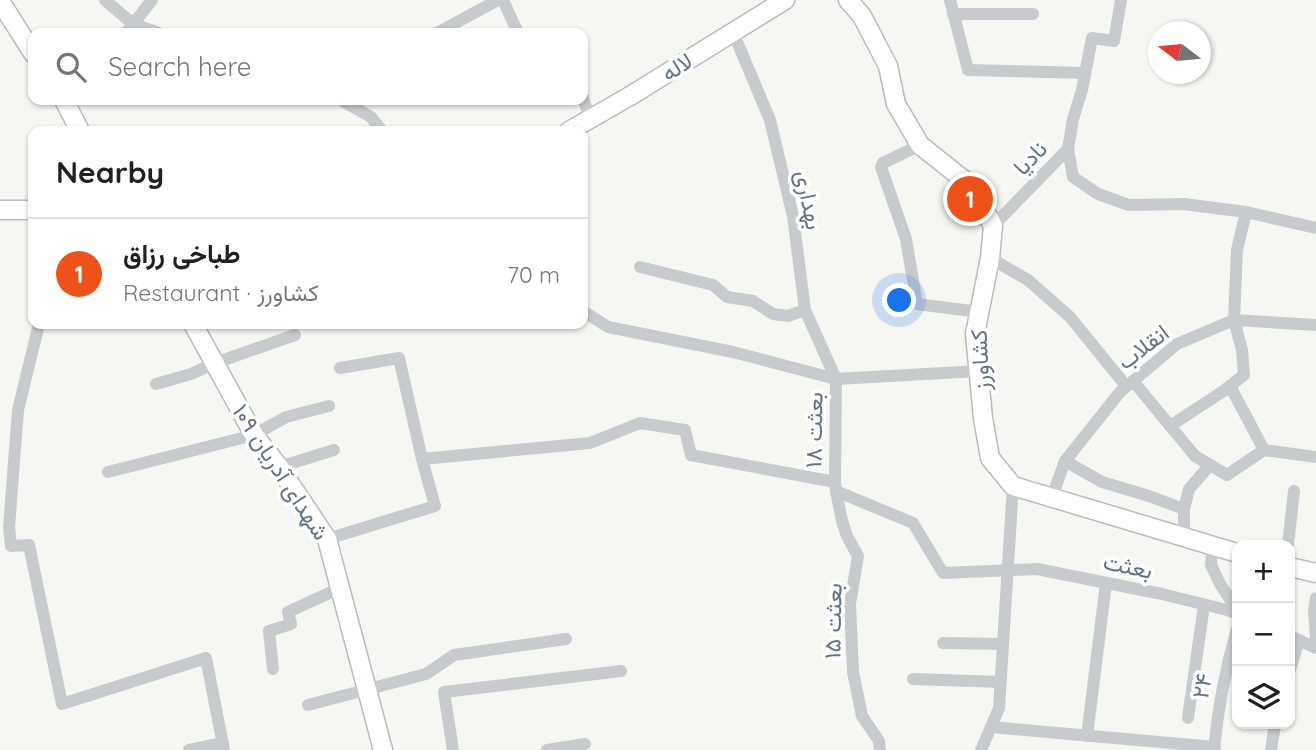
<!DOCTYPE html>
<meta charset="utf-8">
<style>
:root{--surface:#fff;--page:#f6f6f6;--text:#202124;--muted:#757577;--line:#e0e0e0;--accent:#ef5218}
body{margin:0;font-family:Quicksand,Vazirmatn,sans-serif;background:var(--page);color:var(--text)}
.controls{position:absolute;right:21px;bottom:21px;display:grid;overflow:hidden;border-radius:14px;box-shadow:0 2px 5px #0004}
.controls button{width:63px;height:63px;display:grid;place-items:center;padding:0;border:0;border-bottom:2px solid var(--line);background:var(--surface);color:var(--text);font:35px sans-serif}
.compass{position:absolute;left:1148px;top:21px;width:63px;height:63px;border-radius:50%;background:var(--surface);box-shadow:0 2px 5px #0004;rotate:286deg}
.you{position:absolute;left:900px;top:301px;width:24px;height:24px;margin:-18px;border:5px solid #fff;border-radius:50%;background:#1a73e8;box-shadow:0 0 0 10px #1a73e833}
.badge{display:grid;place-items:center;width:46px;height:46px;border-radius:50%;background:var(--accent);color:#fff;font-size:23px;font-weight:700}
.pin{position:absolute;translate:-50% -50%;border:4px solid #fff;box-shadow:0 2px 7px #0006}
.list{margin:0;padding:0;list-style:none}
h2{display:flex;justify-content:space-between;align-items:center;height:91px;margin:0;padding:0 28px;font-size:30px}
h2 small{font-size:23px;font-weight:400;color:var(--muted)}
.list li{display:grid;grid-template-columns:46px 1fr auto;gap:21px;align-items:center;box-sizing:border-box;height:112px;padding:0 28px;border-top:2px solid var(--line)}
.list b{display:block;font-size:26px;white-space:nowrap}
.list p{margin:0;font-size:23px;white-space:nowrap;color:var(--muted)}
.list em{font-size:23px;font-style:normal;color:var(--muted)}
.icon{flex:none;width:38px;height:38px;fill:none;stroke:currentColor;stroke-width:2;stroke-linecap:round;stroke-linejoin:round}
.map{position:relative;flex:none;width:1316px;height:750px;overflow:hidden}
.search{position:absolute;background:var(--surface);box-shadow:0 2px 5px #0004;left:28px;top:28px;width:560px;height:77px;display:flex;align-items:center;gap:18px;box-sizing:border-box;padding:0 24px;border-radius:14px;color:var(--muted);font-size:26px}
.panel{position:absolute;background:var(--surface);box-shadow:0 2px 5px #0004;left:28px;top:126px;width:560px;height:203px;border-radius:14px}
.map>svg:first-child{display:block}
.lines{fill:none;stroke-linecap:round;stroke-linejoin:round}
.secondary-casing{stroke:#b7bcc1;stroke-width:21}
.street{stroke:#c8cbce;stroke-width:12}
.secondary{stroke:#fff;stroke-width:18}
.labels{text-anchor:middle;stroke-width:7;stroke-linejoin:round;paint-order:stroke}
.street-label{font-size:23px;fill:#627485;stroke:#fff}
</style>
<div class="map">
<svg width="1316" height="750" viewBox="0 0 1316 750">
<rect width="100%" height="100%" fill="#f6f6f2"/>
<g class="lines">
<defs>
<g id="secondary">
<path d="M848,0L862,16L888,66L896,104L920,145L964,180L978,197L993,226L990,258L975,334L983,418L990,458L1013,486L1237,553"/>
<path d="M0,1L33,53"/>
<path d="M64,100L80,131"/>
<path d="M569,131L630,96L785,0"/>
<path d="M0,210H33"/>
<path d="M193,324L254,435L279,467L327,539L383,750"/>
<path d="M1290,567L1316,573"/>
</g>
</defs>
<use href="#secondary" class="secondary-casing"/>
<g class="street">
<path d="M105,0L133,24L159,33"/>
<path d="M503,0L517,31L521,33"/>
<path d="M950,0L968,70L1085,73"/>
<path d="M1121,0L1114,41L1092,38L1082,90L1073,119L1068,149L1073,177L1098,194L1129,205L1184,204L1246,212L1316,228"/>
<path d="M953,14H1033"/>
<path d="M733,32L770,120L793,216L805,310L836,379L835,482L836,491L913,523L943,573L1037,569L1162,594L1227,610L1237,614"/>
<path d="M126,33L152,0"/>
<path d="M437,33L498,0"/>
<path d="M583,97L590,119"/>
<path d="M341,100L371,117L382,131"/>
<path d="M920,145L883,163L881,167L906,239L917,304L979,312"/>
<path d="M993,226L1068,149"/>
<path d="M990,258L1028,280L1070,317L1126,386"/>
<path d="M640,267L713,285L727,297L753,301L773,314L788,316L805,310"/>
<path d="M583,311L608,327L733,352L836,379L979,371"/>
<path d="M39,324L18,410L9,527L11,546L29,545L62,704L206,658L224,750"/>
<path d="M340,368L399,358L422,459"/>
<path d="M1133,381L1195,456L1227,475L1264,450L1316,457"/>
<path d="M156,384L191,374L215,363L295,335"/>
<path d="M1230,386L1264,450"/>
<path d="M1170,426L1222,392L1244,375L1242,350L1234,320L1237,250L1246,212"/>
<path d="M1065,461L1102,482L1149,496L1184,509"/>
<path d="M279,467L334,450"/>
<path d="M108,472L254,435L286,417L329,406"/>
<path d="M836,491L842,521L847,536L858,556L850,604L853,672L862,716L879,741L880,750"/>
<path d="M1052,497L1065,461L1120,392L1177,344L1234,320L1316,325"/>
<path d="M1184,537V509L1189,489L1210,465"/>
<path d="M327,539L435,506L422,459L590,443L640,423L685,430L691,455L835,482"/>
<path d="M1213,545L1211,565L1220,584L1237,610"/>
<path d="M1288,545L1294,491"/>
<path d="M1316,598L1314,610L1316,639"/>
<path d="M1290,636L1316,648"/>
<path d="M943,643L1003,644"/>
<path d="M273,669L269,631L291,624L288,612L340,588"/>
<path d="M1290,670L1299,640"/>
<path d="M913,679L1001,682"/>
<path d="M308,705L426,674L454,655L566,639"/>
<path d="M1188,718L1204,605"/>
<path d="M991,727L1215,747"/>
<path d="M1087,736L1106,583"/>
<path d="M189,750L223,743"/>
<path d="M453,750L444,692L621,671"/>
<path d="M547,750L585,744"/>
<path d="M981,750L999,708L1013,486"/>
<path d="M1214,750C1218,707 1225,670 1237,629"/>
<path d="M1271,750L1275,724"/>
</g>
<use href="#secondary" class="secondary"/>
</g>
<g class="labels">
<g class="street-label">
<text transform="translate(677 67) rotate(-32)" y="8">لاله</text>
<text transform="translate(1030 158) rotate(-46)" y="8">نادیا</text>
<text transform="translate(809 200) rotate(79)" y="8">بهداری</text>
<text transform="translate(1143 347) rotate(-37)" y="8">انقلاب</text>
<text transform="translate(980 360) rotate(-93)" y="8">کشاورز</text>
<text transform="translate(814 430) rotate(-89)" y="8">بعثت ۱۸</text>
<text transform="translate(281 472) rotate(57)" y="8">شهدای آدریان ۱۰۹</text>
<text transform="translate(1128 566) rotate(12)" y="8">بعثت</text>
<text transform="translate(833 621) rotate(-89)" y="8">بعثت ۱۵</text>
<text transform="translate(1202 686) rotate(-80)" y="8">۲۴</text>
</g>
</g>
</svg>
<div class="controls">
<button>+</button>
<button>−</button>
<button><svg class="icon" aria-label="layers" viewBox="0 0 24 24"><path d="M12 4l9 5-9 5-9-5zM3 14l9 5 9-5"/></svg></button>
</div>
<svg class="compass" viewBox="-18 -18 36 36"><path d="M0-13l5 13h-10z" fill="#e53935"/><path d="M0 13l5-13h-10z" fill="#757577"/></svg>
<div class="you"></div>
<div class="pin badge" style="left:970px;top:199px">1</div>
<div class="search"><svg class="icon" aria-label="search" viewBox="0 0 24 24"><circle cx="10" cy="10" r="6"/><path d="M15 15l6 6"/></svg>Search here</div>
<section class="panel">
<h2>Nearby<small></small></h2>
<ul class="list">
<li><span class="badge">1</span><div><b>طباخی رزاق</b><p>Restaurant · کشاورز</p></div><em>70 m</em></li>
</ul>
</section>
</div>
